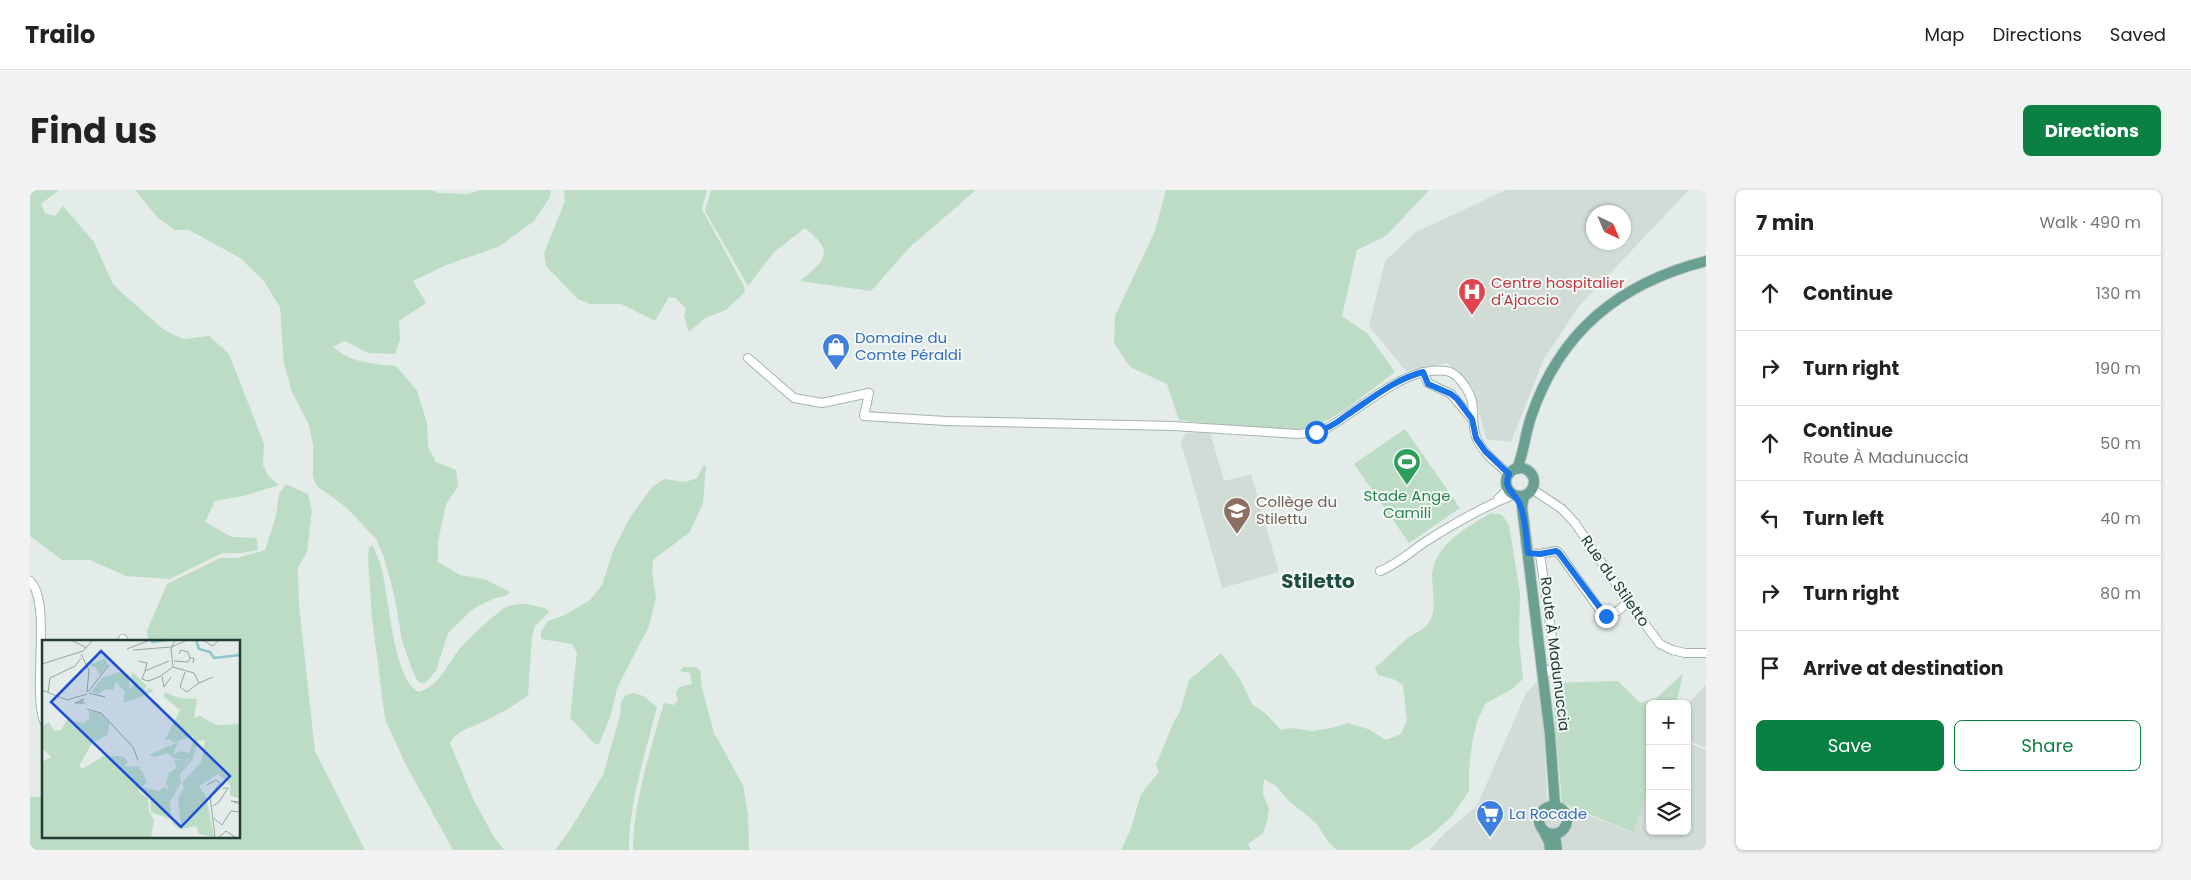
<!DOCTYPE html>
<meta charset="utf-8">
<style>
:root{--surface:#fff;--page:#f2f2f2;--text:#222;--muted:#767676;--line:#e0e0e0;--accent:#0b8043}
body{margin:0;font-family:Poppins,sans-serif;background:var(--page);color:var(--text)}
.controls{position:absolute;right:15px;bottom:15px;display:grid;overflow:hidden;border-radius:8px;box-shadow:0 1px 4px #0004}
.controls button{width:45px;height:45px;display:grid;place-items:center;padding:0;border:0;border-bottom:1px solid var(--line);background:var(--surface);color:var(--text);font:25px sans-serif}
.compass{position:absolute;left:1556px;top:15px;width:45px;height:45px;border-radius:50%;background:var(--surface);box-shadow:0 1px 4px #0004;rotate:136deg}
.stop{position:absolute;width:15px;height:15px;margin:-11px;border:4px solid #1a73e8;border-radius:50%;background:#fff}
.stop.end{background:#1a73e8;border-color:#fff;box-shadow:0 1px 5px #0008}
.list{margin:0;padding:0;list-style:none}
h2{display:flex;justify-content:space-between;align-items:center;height:65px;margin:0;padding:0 20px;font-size:21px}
h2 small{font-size:16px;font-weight:400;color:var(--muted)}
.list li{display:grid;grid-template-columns:32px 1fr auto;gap:15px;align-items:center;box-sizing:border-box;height:75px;padding:0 20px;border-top:1px solid var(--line)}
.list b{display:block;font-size:19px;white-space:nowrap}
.list p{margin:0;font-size:16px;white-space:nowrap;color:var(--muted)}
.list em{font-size:16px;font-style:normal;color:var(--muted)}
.actions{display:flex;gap:10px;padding:15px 20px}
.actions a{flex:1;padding:11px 0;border:1px solid var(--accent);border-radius:8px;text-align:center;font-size:18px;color:var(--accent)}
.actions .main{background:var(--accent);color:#fff}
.icon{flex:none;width:28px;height:28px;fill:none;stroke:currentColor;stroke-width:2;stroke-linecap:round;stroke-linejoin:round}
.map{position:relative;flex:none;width:1676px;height:660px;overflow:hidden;border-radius:8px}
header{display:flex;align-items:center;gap:30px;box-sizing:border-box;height:70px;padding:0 25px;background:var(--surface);border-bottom:1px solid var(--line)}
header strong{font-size:24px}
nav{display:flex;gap:28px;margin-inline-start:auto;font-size:18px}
.intro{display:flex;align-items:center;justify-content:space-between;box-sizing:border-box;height:120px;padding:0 30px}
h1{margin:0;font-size:35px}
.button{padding:12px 22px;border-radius:8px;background:var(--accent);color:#fff;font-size:18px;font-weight:700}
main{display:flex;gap:30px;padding:0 30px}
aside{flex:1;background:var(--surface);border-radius:8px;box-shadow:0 1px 4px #0004}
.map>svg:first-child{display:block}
.built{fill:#d1dcd7;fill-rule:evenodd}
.green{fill:#bcdcc5}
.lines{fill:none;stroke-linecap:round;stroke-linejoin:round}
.minor-casing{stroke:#a6b4af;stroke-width:10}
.major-casing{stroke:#c1c9c7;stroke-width:12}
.minor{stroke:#fff;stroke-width:8}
.major{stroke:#69a091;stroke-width:10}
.route{stroke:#1a73e8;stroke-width:6}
.labels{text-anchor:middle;stroke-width:4;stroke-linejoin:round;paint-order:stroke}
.health-label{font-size:15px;fill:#be3a42;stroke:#f3f9f6;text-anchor:start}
.shop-label{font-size:15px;fill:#366cbe;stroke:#f3f9f6;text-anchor:start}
.leisure-label{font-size:15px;fill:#27864d;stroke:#f3f9f6}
.education-label{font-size:15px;fill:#785e54;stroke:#f3f9f6;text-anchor:start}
.street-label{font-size:15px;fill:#233d36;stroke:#f3f9f6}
.district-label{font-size:20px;font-weight:bold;fill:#204e43;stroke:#f3f9f6}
.inset-river{fill:none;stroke:#8dc5cf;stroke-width:2.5}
.inset-road{fill:none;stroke:#96a6a1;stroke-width:1}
.view{fill:#1d4ed8;fill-opacity:0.15;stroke:#1d4ed8;stroke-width:2.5}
.inset-edge{fill:none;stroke:#233d36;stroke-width:2.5}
</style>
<header>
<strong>Trailo</strong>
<nav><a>Map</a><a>Directions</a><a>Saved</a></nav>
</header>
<div class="intro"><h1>Find us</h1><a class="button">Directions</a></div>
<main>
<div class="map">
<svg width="1676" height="660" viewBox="0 0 1676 660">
<rect width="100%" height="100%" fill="#e3ece8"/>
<g class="built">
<path d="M1476,0H1659L1549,116L1514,169L1481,252L1456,249L1443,198L1418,173L1376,181L1339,136L1355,71L1386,42ZM1564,22H1594V52H1564Z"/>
<path d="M1180,242L1194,291L1221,284L1249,382L1192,398L1151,252L1156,243Z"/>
<path d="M1508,490L1513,512L1517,609L1602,642L1620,594V641H1657V553L1676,560V660H1399L1417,641L1447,616L1495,505Z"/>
<path d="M1676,495V558L1657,550V515Z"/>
</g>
<g class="green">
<path d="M0,0H29L11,14L15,23L25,26L33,16L64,52L83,94L91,102L133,139L144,145L154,149L179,146L199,164L234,254L233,275L239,287L249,295L213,306L185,311L175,332L202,347L227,348L228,360L210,363H192L140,389L96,386L60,370H32L0,346Z"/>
<path d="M105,0H401L408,3L438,4L450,0H521L520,7L504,31L470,56L414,76L383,91L396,113L369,131L370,150L365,164L338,163L315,151L303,157C320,173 344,174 366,176L387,201L397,233L398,257L406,272L426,280L428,297L416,314L408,351V372L430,385L454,389L480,402L476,406L465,408L443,419L418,443L406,481L395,493L388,492L381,477L372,450L364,404L354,367L346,349L317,318L287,296L283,287V255L279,235L262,202L254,174L250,117L233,90L210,68L159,40H145L128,28Z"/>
<path d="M534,0H677L672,19L714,96L715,102L696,120L675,128L659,142L654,126L656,119L646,108L639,107L625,131L591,114H560L548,109L516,76L514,63L535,11Z"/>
<path d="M681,0H946L880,57L841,101L770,91C796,70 805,62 775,38L744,62L718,96L675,21Z"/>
<path d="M1136,0H1399L1356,46L1327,60L1312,126L1338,144L1365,182L1316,219L1274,244L1149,230L1137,194L1100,177L1084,153L1085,126L1125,41Z"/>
<path d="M1375,239L1430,318L1379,353L1324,274Z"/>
<path d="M674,275L676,276L673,313L660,342L623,370L622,382L626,408L619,436L587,498L581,525L569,554H565L540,528L547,462L542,454L511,449V442L518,431L535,425L560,410L572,395L583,361L599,329L622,297L634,289L655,292L667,288Z"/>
<path d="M256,294L278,304L282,321L277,362L268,378L269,415L285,561L335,660H0V607H14V646H209V451H118L117,441L137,394L190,368H207L235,360L246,326L249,304Z"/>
<path d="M1461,323L1472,325L1479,335L1490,403L1489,450L1493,489L1482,499L1455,514L1447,532L1442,553L1439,580V601L1422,626L1402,644L1379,660H1307L1299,653L1287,634L1258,610L1246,596L1234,589L1233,604L1239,619L1237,631L1233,643L1218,654L1221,660H1091L1100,641L1111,604L1129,582L1126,575L1144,531L1150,522L1159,490L1191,463L1210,489L1222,514L1236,524L1251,540L1261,538L1282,541L1302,538L1317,533L1338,539L1356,550L1371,544L1377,530L1373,495L1363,489L1348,485L1345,477C1356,470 1364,460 1374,451C1383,443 1398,440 1402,426C1405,414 1403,401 1402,388C1402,356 1437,337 1461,323Z"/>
<path d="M342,355C345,361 348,367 350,373C359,399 362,491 389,502C413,494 417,472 433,455C446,441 460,429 474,418C488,411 504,414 518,420L519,422L505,436L502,446L498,505C486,515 471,523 457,530C444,537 426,540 420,553L444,611L464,647L474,660H423L375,573L355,529L342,428L338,368L339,358Z"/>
<path d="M653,477H665L670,480L672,498L684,543L713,595L718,624L719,660H603C603,615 621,557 634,513L644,515L648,511L646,503L649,497L662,494L660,483L650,481Z"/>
<path d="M1653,484L1646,514H1620V594L1603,642L1532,613L1522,493L1588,491L1610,513L1626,508Z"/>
<path d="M604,503L613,506L627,517C616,560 598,617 599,660H525L540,640L573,585L590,526L591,512L596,505Z"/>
</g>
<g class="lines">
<defs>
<g id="minor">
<path d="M718,168L764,208L792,213L839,203L834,226L916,231L1143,236L1268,244L1286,242L1297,238C1329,220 1357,192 1393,182"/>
<path d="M1442,229L1421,204L1398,193L1393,182C1401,181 1412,179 1420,182C1430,186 1440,202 1442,212C1444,224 1442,235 1446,247C1452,262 1467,274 1479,284"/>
<path d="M1502,299L1532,319L1545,333L1598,412L1630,454L1642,460L1655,463H1676"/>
<path d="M1468,309L1478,299"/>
<path d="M1498,363L1510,364L1525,469L1526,475L1513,485"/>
<path d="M1510,364L1526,361L1529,363L1572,423C1582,429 1591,418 1598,412"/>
<path d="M1350,381C1368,374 1380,362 1395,352C1423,334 1453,317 1483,305"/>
<path d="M0,391C22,412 2,498 14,531"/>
<path d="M92,451L93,449"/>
</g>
<g id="major">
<circle cx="1490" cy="292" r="14"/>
<path d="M1487,279C1494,262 1495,244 1501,227C1530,141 1590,93 1676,71"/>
<path d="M1494,306L1492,317L1520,545L1525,615"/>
<circle cx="1523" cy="630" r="14"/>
<path d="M1513,640L1519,652L1520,660"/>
<path d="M1525,644L1527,660"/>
</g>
</defs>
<use href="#minor" class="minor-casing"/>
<use href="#major" class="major-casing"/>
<use href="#minor" class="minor"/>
<use href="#major" class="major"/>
</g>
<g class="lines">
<path class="route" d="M1286,242C1298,239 1308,232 1317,225C1341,209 1365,189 1393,182L1398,194L1421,204L1427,209L1442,229L1446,248L1455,261L1479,284C1472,299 1486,303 1490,315C1496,329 1496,348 1498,363L1510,364L1526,361L1529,363L1576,426"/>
</g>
<defs>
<symbol id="hospital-pin" viewBox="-11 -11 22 30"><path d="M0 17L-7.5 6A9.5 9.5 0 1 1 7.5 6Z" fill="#e0444e" stroke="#f3f9f6"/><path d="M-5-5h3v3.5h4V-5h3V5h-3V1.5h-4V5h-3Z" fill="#fff"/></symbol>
<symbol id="shop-pin" viewBox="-11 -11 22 30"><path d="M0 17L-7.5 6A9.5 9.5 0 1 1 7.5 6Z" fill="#3f7fe0" stroke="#f3f9f6"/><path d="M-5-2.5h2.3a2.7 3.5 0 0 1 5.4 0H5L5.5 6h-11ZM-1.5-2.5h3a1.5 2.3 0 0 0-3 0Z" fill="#fff"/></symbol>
<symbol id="stadium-pin" viewBox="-11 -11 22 30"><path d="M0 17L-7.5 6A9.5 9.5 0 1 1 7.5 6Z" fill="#2e9e5b" stroke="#f3f9f6"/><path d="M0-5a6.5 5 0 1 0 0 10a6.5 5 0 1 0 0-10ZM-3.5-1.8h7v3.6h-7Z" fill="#fff"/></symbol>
<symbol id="school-pin" viewBox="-11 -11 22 30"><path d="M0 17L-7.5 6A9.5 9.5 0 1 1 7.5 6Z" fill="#8d6e63" stroke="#f3f9f6"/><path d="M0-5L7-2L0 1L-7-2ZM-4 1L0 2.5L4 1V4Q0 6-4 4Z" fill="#fff"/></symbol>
<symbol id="supermarket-pin" viewBox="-11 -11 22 30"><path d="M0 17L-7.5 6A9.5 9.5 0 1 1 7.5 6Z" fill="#3f7fe0" stroke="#f3f9f6"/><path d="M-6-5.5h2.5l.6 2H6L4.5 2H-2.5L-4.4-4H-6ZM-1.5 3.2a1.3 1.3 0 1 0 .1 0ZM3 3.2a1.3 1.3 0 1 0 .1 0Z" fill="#fff"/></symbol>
</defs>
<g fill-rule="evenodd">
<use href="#hospital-pin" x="1426" y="86" width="32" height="43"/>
<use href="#shop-pin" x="790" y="141" width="32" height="43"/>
<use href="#stadium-pin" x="1361" y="256" width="32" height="43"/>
<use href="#school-pin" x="1191" y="305" width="32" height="43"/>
<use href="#supermarket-pin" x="1444" y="608" width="32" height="43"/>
</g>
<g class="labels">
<g class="health-label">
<text x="1461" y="98">Centre hospitalier<tspan x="1461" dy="17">d'Ajaccio</tspan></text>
</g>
<g class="shop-label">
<text x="825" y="153">Domaine du<tspan x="825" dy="17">Comte Péraldi</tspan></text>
<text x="1479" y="629">La Rocade</text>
</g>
<g class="leisure-label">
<text x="1377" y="311">Stade Ange<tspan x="1377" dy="17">Camili</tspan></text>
</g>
<g class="education-label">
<text x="1226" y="317">Collège du<tspan x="1226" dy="17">Stilettu</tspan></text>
</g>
<g class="street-label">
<text transform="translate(1585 391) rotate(55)" y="5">Rue du Stiletto</text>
<text transform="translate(1525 464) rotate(83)" y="5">Route À Madunuccia</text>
</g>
<g class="district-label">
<text x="1288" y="398">Stiletto</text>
</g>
</g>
<g transform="translate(12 450)">
<rect width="198" height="198" fill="#e3ece8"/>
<path d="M63,18L66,25L58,35L53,27L47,26ZM76,32L87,34V49L94,44L89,38L90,32L104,45L103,51L107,48L112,51L86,62H81L83,52L74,42L71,50L63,49L57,54L49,52L60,38ZM123,52L137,58L155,59L152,78L158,76L174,85L197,84V158L188,156V144L176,134L157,146L164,156L172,197L157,194L154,186L139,189L133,186L129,181L139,185L136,159L142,147L140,143L159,122L163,100L156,101L151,119L138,134L139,143L128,162L130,180L109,172L108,156L98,151L102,147L116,151L123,147L127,152L124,142L127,133L135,128L132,120L145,119L141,130L146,119H133L126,113L113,117L107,115L136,102L131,115L138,111L147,113L151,102V96L131,103L128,99L123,100L138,70L121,56ZM47,71L59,73L67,83V91L64,96L50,103L37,126L40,129L62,116H81L86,122L82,126L99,127L97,130H100L105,142L96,151L106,158L107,171L112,180L109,197H0V122L9,117L0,108V86L7,82L12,91L19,90L25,80L41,83L47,79Z" fill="#bcdcc5"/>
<path class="inset-river" d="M154,0L157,9L168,12L172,18L198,15M109,2L126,0"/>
<path class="inset-road" d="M8,0H29L45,8M160,0L171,6L177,0M130,7L145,0M85,9L108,0M91,10L129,7M39,14L47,30L45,52M137,14L139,10L146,12L148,18H152L151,23M96,21L105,23L103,31M127,21L103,31L100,39L106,41L117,37L131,27L129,9L133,0M132,21L146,22L148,18M0,24L41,11L51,0M131,27L152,33L157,43L171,37M143,32L138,47L145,52L157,43M120,36L122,47L129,37M0,50L25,60L45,54M6,52L8,38L33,26L39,18M46,52L67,25M47,53L63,57M38,63H33L42,59L38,63H43M45,69L59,73L91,107L96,120M165,145L174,140L178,143L168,156L173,197M198,162L189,161L198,164M171,166L177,162L186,148H181M171,178L180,185L189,171L198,172M177,197L184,191L193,197"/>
<path class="view" d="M59,11L188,136L139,187L9,62Z"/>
<rect width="198" height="198" class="inset-edge"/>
</g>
</svg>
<div class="controls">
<button>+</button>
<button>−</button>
<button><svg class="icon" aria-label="layers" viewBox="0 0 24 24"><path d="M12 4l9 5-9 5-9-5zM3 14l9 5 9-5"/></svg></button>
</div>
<svg class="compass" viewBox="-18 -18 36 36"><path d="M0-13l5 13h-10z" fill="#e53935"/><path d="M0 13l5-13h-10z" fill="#767676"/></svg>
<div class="stop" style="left:1286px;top:242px"></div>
<div class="stop end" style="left:1576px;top:426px"></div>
</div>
<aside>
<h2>7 min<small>Walk · 490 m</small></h2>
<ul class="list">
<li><svg class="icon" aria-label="ahead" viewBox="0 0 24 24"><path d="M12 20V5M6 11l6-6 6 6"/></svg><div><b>Continue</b></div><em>130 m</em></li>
<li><svg class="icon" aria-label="right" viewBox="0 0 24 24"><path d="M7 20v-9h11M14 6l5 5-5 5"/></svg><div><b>Turn right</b></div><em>190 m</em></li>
<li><svg class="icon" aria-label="ahead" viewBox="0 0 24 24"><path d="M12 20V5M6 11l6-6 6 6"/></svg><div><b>Continue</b><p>Route À Madunuccia</p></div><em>50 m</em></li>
<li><svg class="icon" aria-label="left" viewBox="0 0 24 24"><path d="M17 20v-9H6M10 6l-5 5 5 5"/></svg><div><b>Turn left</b></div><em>40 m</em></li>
<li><svg class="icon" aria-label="right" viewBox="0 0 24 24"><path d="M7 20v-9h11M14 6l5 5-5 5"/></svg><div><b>Turn right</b></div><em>80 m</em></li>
<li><svg class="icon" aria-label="arrive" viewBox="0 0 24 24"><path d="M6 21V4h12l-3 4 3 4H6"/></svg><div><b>Arrive at destination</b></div></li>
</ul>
<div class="actions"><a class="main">Save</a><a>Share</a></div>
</aside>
</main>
